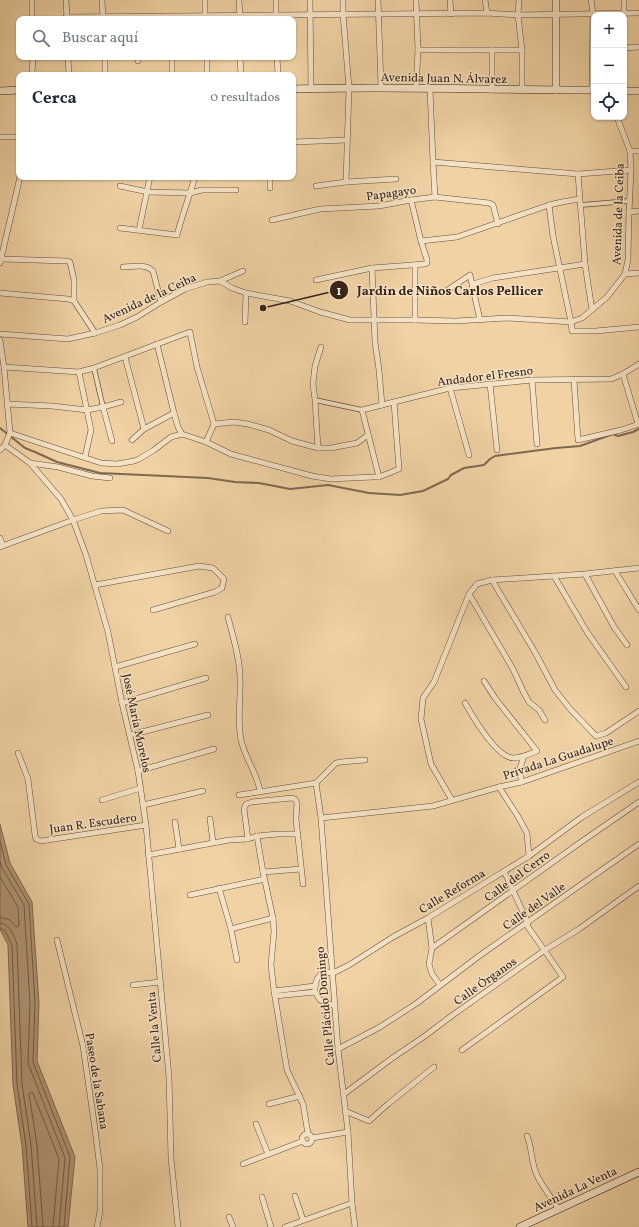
<!DOCTYPE html>
<html lang="es">
<meta charset="utf-8">
<style>
:root{--surface:#fff;--page:#f6f6f7;--text:#1f2937;--muted:#747a83;--line:#e0e1e3}
body{margin:0;font-family:Vollkorn,serif;background:var(--page);color:var(--text)}
.controls{position:absolute;right:12px;top:12px;display:grid;overflow:hidden;border-radius:8px;box-shadow:0 1px 3px #0004}
.controls button{width:36px;height:36px;display:grid;place-items:center;padding:0;border:0;border-bottom:1px solid var(--line);background:var(--surface);color:var(--text);font:20px sans-serif}
.list{margin:0;padding:0;list-style:none}
h2{display:flex;justify-content:space-between;align-items:center;height:52px;margin:0;padding:0 16px;font-size:17px}
h2 small{font-size:13px;font-weight:400;color:var(--muted)}
.icon{flex:none;width:22px;height:22px;fill:none;stroke:currentColor;stroke-width:2;stroke-linecap:round;stroke-linejoin:round}
.map{position:relative;flex:none;width:639px;height:1227px;overflow:hidden}
.search{position:absolute;background:var(--surface);box-shadow:0 1px 3px #0004;left:16px;top:16px;width:280px;height:44px;display:flex;align-items:center;gap:10px;box-sizing:border-box;padding:0 14px;border-radius:8px;color:var(--muted);font-size:15px}
.panel{position:absolute;background:var(--surface);box-shadow:0 1px 3px #0004;left:16px;top:72px;width:280px;height:108px;border-radius:8px}
.map>svg:first-child{display:block}
.water{fill:#b19675;stroke:#806850}
.lines{fill:none;stroke-linecap:round;stroke-linejoin:round}
.shore{stroke:#745c46;stroke-width:1}
.stream{stroke:#806850;stroke-width:2}
.pedestrian-casing{stroke:#644f3b;stroke-width:5.5}
.minor-casing{stroke:#644f3b;stroke-width:6}
.secondary-casing{stroke:#362318;stroke-width:8}
.pedestrian{stroke:#f5e2c4;stroke-width:4}
.minor{stroke:#f5e2c4;stroke-width:5}
.secondary{stroke:#f5e2c4;stroke-width:7}
.labels{text-anchor:middle;stroke-width:3;stroke-linejoin:round;paint-order:stroke}
.street-label{font-size:12px;fill:#362318;stroke:#f5e2c4}
.leader{fill:none;stroke:#362318;stroke-width:1.5}
.callout-dot{fill:#362318;stroke:#f5e2c4;stroke-width:1.5}
.mark-label{font-size:12px;text-anchor:middle;font-weight:bold;fill:#fff}
.callout-label{font-size:13px;text-anchor:middle;font-weight:bold;fill:#362318;stroke:#f5e2c4;stroke-width:3;stroke-linejoin:round;paint-order:stroke}
</style>
<div class="map">
<svg width="639" height="1227" viewBox="0 0 639 1227">
<rect width="100%" height="100%" fill="#f0d2a5"/>
<filter id="stains"><feTurbulence type="fractalNoise" baseFrequency=".005" numOctaves="4"/><feColorMatrix values="0 0 0 0 .2 0 0 0 0 .09 0 0 0 0 .02 0 0 0 .5 -.17"/></filter>
<radialGradient id="worn" r=".72"><stop offset=".6" stop-color="#630" stop-opacity="0"/><stop offset="1" stop-color="#630" stop-opacity=".3"/></radialGradient>
<path class="water" d="M0,824L10,863L32,902L39,1003L37,1061L75,1157L68,1227H28L22,1146L13,1085L8,945L0,929Z"/>
<g class="lines">
<g class="shore">
<path d="M0,841L6,865L29,904L35,1002L33,1062L70,1157L64,1227"/>
<path d="M0,862L2,868L24,905L30,1003L28,1063L65,1158L59,1227"/>
<path d="M0,877L18,907L19,926L16,927L10,920L0,917"/>
<path d="M0,923C10,924 14,936 17,944L22,1084L31,1145L37,1227"/>
<path d="M0,928L5,931L12,945L17,1084L26,1146L32,1227"/>
<path d="M43,1227L37,1145L29,1094L31,1092L33,1093L59,1159L53,1227"/>
</g>
<path class="stream" d="M0,428L25,448L35,452L57,462L100,473L208,478L235,482L259,483L290,489L328,485L369,493L400,495L423,491L448,479L451,475L464,468L484,465L490,459L495,456L556,448L580,446L613,434L618,436L633,432L639,429"/>
<defs>
<g id="pedestrian">
<path d="M581,205L629,201"/>
<path d="M94,368L103,407"/>
<path d="M315,400L362,410"/>
</g>
<g id="minor">
<path d="M32,0V19"/>
<path d="M66,0L67,19"/>
<path d="M102,0L103,19"/>
<path d="M239,0L240,19"/>
<path d="M276,0V19"/>
<path d="M310,0L311,88"/>
<path d="M343,0V14L349,88L346,182"/>
<path d="M378,0L381,87"/>
<path d="M416,0L418,50L416,89"/>
<path d="M450,0L451,14"/>
<path d="M485,0L487,13"/>
<path d="M519,0L518,15L522,50V90"/>
<path d="M591,0L593,13L592,90"/>
<path d="M624,13V0"/>
<path d="M66,17L487,13L518,15L639,13"/>
<path d="M205,19V0"/>
<path d="M624,48L639,47"/>
<path d="M418,50H522"/>
<path d="M68,57L69,75"/>
<path d="M105,57V75"/>
<path d="M137,57L138,61"/>
<path d="M207,57V75"/>
<path d="M240,57L241,75"/>
<path d="M277,57L278,75"/>
<path d="M32,75L33,57"/>
<path d="M172,75V57"/>
<path d="M430,89L433,162L435,197"/>
<path d="M492,90V50"/>
<path d="M0,137H19"/>
<path d="M293,142L347,140"/>
<path d="M630,151H639"/>
<path d="M433,162L578,174L631,170"/>
<path d="M578,174L585,264L592,310"/>
<path d="M270,177V188"/>
<path d="M120,186L148,192L190,193L202,190H236"/>
<path d="M316,186L346,182L396,179"/>
<path d="M549,205L553,236L571,322L572,331H596L639,327"/>
<path d="M629,212L639,211"/>
<path d="M272,220L320,209L379,206L411,200L435,197L489,203L493,205L498,224"/>
<path d="M120,228L177,235C182,216 189,197 195,177"/>
<path d="M139,230L150,177"/>
<path d="M421,241L457,237L549,205L562,202L579,199"/>
<path d="M1,259L67,261L70,262L74,280V301L95,333"/>
<path d="M0,263L20,177"/>
<path d="M415,265V320"/>
<path d="M123,267C133,267 145,263 153,271L161,302"/>
<path d="M372,268L375,342L379,370L382,405"/>
<path d="M625,274L639,273"/>
<path d="M316,280L372,268L425,264L427,263V260L421,241L411,200"/>
<path d="M220,281L243,271"/>
<path d="M473,284L493,278L585,264"/>
<path d="M446,291L470,275L480,320"/>
<path d="M0,293L68,299L74,301"/>
<path d="M245,322L246,293"/>
<path d="M0,334L68,339L95,333L120,325L137,317L161,302L185,289L207,282L220,281L232,288L246,293L290,301L320,312L350,320H415L456,321L507,318L571,322L582,318L607,297L625,274L628,260L629,212L631,170L630,151L617,117"/>
<path d="M0,340L4,367L10,433L5,445L0,450"/>
<path d="M157,344L174,413L178,427L182,434"/>
<path d="M125,357L144,429"/>
<path d="M4,367L79,372L94,368L179,336L190,332L197,367L214,424L206,442"/>
<path d="M79,372L91,430L85,457"/>
<path d="M623,374L638,424"/>
<path d="M532,380L537,444"/>
<path d="M574,380L578,440L621,430L639,424"/>
<path d="M490,384L497,450"/>
<path d="M450,388L469,455"/>
<path d="M7,404L52,406L87,410L103,407L121,402"/>
<path d="M103,407L112,441"/>
<path d="M214,424L234,422L248,424L269,430L292,441L318,448H331L357,443L368,435"/>
<path d="M10,433L101,463L117,464L134,461L139,459L154,450L171,437L182,434L206,442L231,454L312,476L331,479L373,477H379L399,469L394,402"/>
<path d="M132,440L144,429L174,413"/>
<path d="M5,445L30,463L61,499L73,520L86,555L108,632L122,703L138,771L146,825L169,1077L171,1158L178,1227"/>
<path d="M318,448L315,400L313,384L315,366L321,347"/>
<path d="M30,463L58,467L92,476L110,478"/>
<path d="M379,477L362,410L450,388L461,387L532,380L611,379L623,374L639,364"/>
<path d="M0,538L3,546"/>
<path d="M0,547L73,520L101,511L123,510L168,531"/>
<path d="M615,571L639,610"/>
<path d="M585,574L614,627L627,645"/>
<path d="M554,576L587,632L626,687"/>
<path d="M492,580L536,654L555,690L571,710L596,736L606,733L639,711"/>
<path d="M95,585L199,566L213,568L224,579L222,588L215,592L153,610"/>
<path d="M469,594L513,669L523,691L529,702L539,710L545,720"/>
<path d="M228,617C233,637 240,658 240,678C241,699 237,719 241,740C245,758 257,773 260,791"/>
<path d="M115,667L195,644"/>
<path d="M122,703L206,678"/>
<path d="M465,703C473,717 496,757 513,758C521,758 530,754 537,751L495,698L484,681"/>
<path d="M130,735L208,715"/>
<path d="M18,753L28,779L35,835L36,839L41,841L146,825"/>
<path d="M138,771L214,749"/>
<path d="M522,782L519,771L524,756"/>
<path d="M316,783L321,818L338,1049L348,1132L352,1203L355,1227"/>
<path d="M499,787L517,815L527,833L529,856"/>
<path d="M239,795L316,783L336,763L341,762L365,760"/>
<path d="M102,800L141,788"/>
<path d="M452,800L431,764L421,719L423,698L434,682L469,594L477,584L492,580L585,574L639,568"/>
<path d="M143,805L203,791"/>
<path d="M321,818L433,806L499,787L522,782L639,741"/>
<path d="M210,819L213,842"/>
<path d="M175,822L179,849"/>
<path d="M257,836L263,872L273,918L274,931L271,965L274,991L287,1070L303,1104L308,1134"/>
<path d="M248,839L244,809L246,804L252,802L292,798L295,799L297,803L296,819L303,884"/>
<path d="M148,855L229,840L248,839L257,836L278,834H298"/>
<path d="M504,871L528,923"/>
<path d="M263,872L301,869"/>
<path d="M219,888L231,929L237,960"/>
<path d="M190,895L265,879"/>
<path d="M428,918L432,948L429,964L432,974L440,985"/>
<path d="M231,929L273,918"/>
<path d="M57,940L83,1046L95,1129L100,1169V1211L97,1227"/>
<path d="M432,948L581,842L639,802"/>
<path d="M133,985L160,982"/>
<path d="M274,991L315,986"/>
<path d="M315,992V986L317,979L321,974L325,972L333,973L349,965L393,937L428,918L485,883L529,856L582,817L639,782"/>
<path d="M315,992L320,1000L335,1006"/>
<path d="M275,996L315,992"/>
<path d="M338,1049L380,1027L417,1003L479,956L639,844"/>
<path d="M462,1050L563,977L526,924"/>
<path d="M344,1094L391,1059L425,1036L450,1017L545,950L579,929L639,886"/>
<path d="M269,1104L300,1096"/>
<path d="M345,1111L369,1121L388,1104L434,1067"/>
<path d="M256,1124L268,1154"/>
<circle cx="307" cy="1139" r="5"/>
<path d="M527,1136C532,1147 531,1161 536,1173C541,1185 551,1197 558,1208"/>
<path d="M312,1138L348,1132"/>
<path d="M243,1164L303,1141"/>
<path d="M295,1196L303,1220"/>
<path d="M262,1197L271,1227"/>
<path d="M229,1217L233,1227"/>
<path d="M285,1227L352,1203"/>
</g>
<g id="secondary">
<path d="M293,89C393,86 494,90 594,90"/>
<path d="M556,90V0"/>
<path d="M0,91L19,90"/>
<path d="M624,91H639"/>
<path d="M520,1227L639,1172"/>
</g>
</defs>
<use href="#pedestrian" class="pedestrian-casing"/>
<use href="#minor" class="minor-casing"/>
<use href="#secondary" class="secondary-casing"/>
<use href="#pedestrian" class="pedestrian"/>
<use href="#minor" class="minor"/>
<use href="#secondary" class="secondary"/>
</g>
<g class="labels">
<g class="street-label">
<text transform="translate(444 78) rotate(1)" y="4">Avenida Juan N. Álvarez</text>
<text transform="translate(391 193) rotate(-8)" y="4">Papagayo</text>
<text transform="translate(618 214) rotate(-88)" y="4">Avenida de la Ceiba</text>
<text transform="translate(149 298) rotate(-25)" y="4">Avenida de la Ceiba</text>
<text transform="translate(485 376) rotate(-7)" y="4">Andador el Fresno</text>
<text transform="translate(137 723) rotate(78)" y="4">José María Morelos</text>
<text transform="translate(558 758) rotate(-18)" y="4">Privada La Guadalupe</text>
<text transform="translate(93 823) rotate(-8)" y="4">Juan R. Escudero</text>
<text transform="translate(517 876) rotate(-36)" y="4">Calle del Cerro</text>
<text transform="translate(452 891) rotate(-31)" y="4">Calle Reforma</text>
<text transform="translate(534 906) rotate(-35)" y="4">Calle del Valle</text>
<text transform="translate(485 981) rotate(-35)" y="4">Calle Órganos</text>
<text transform="translate(325 1006) rotate(-95)" y="4">Calle Plácido Domingo</text>
<text transform="translate(154 1027) rotate(-95)" y="4">Calle la Venta</text>
<text transform="translate(97 1081) rotate(81)" y="4">Paseo de la Sabana</text>
<text transform="translate(575 1189) rotate(-25)" y="4">Avenida La Venta</text>
</g>
</g>
<path class="leader" d="M263 308L339 290"/>
<g class="callout-dot">
<circle cx="263" cy="308" r="4"/>
<circle cx="339" cy="290" r="10"/>
</g>
<g class="mark-label">
<text x="339" y="295">1</text>
</g>
<g class="callout-label">
<text x="450" y="295">Jardín de Niños Carlos Pellicer</text>
</g>
<rect width="100%" height="100%" filter="url(#stains)"/>
<rect width="100%" height="100%" fill="url(#worn)"/>
</svg>
<div class="controls">
<button>+</button>
<button>−</button>
<button><svg class="icon" aria-label="locate" viewBox="0 0 24 24"><circle cx="12" cy="12" r="6"/><path d="M12 2v4M12 18v4M2 12h4M18 12h4"/></svg></button>
</div>
<div class="search"><svg class="icon" aria-label="search" viewBox="0 0 24 24"><circle cx="10" cy="10" r="6"/><path d="M15 15l6 6"/></svg>Buscar aquí</div>
<section class="panel">
<h2>Cerca<small>0 resultados</small></h2>
<ul class="list">
</ul>
</section>
</div>
